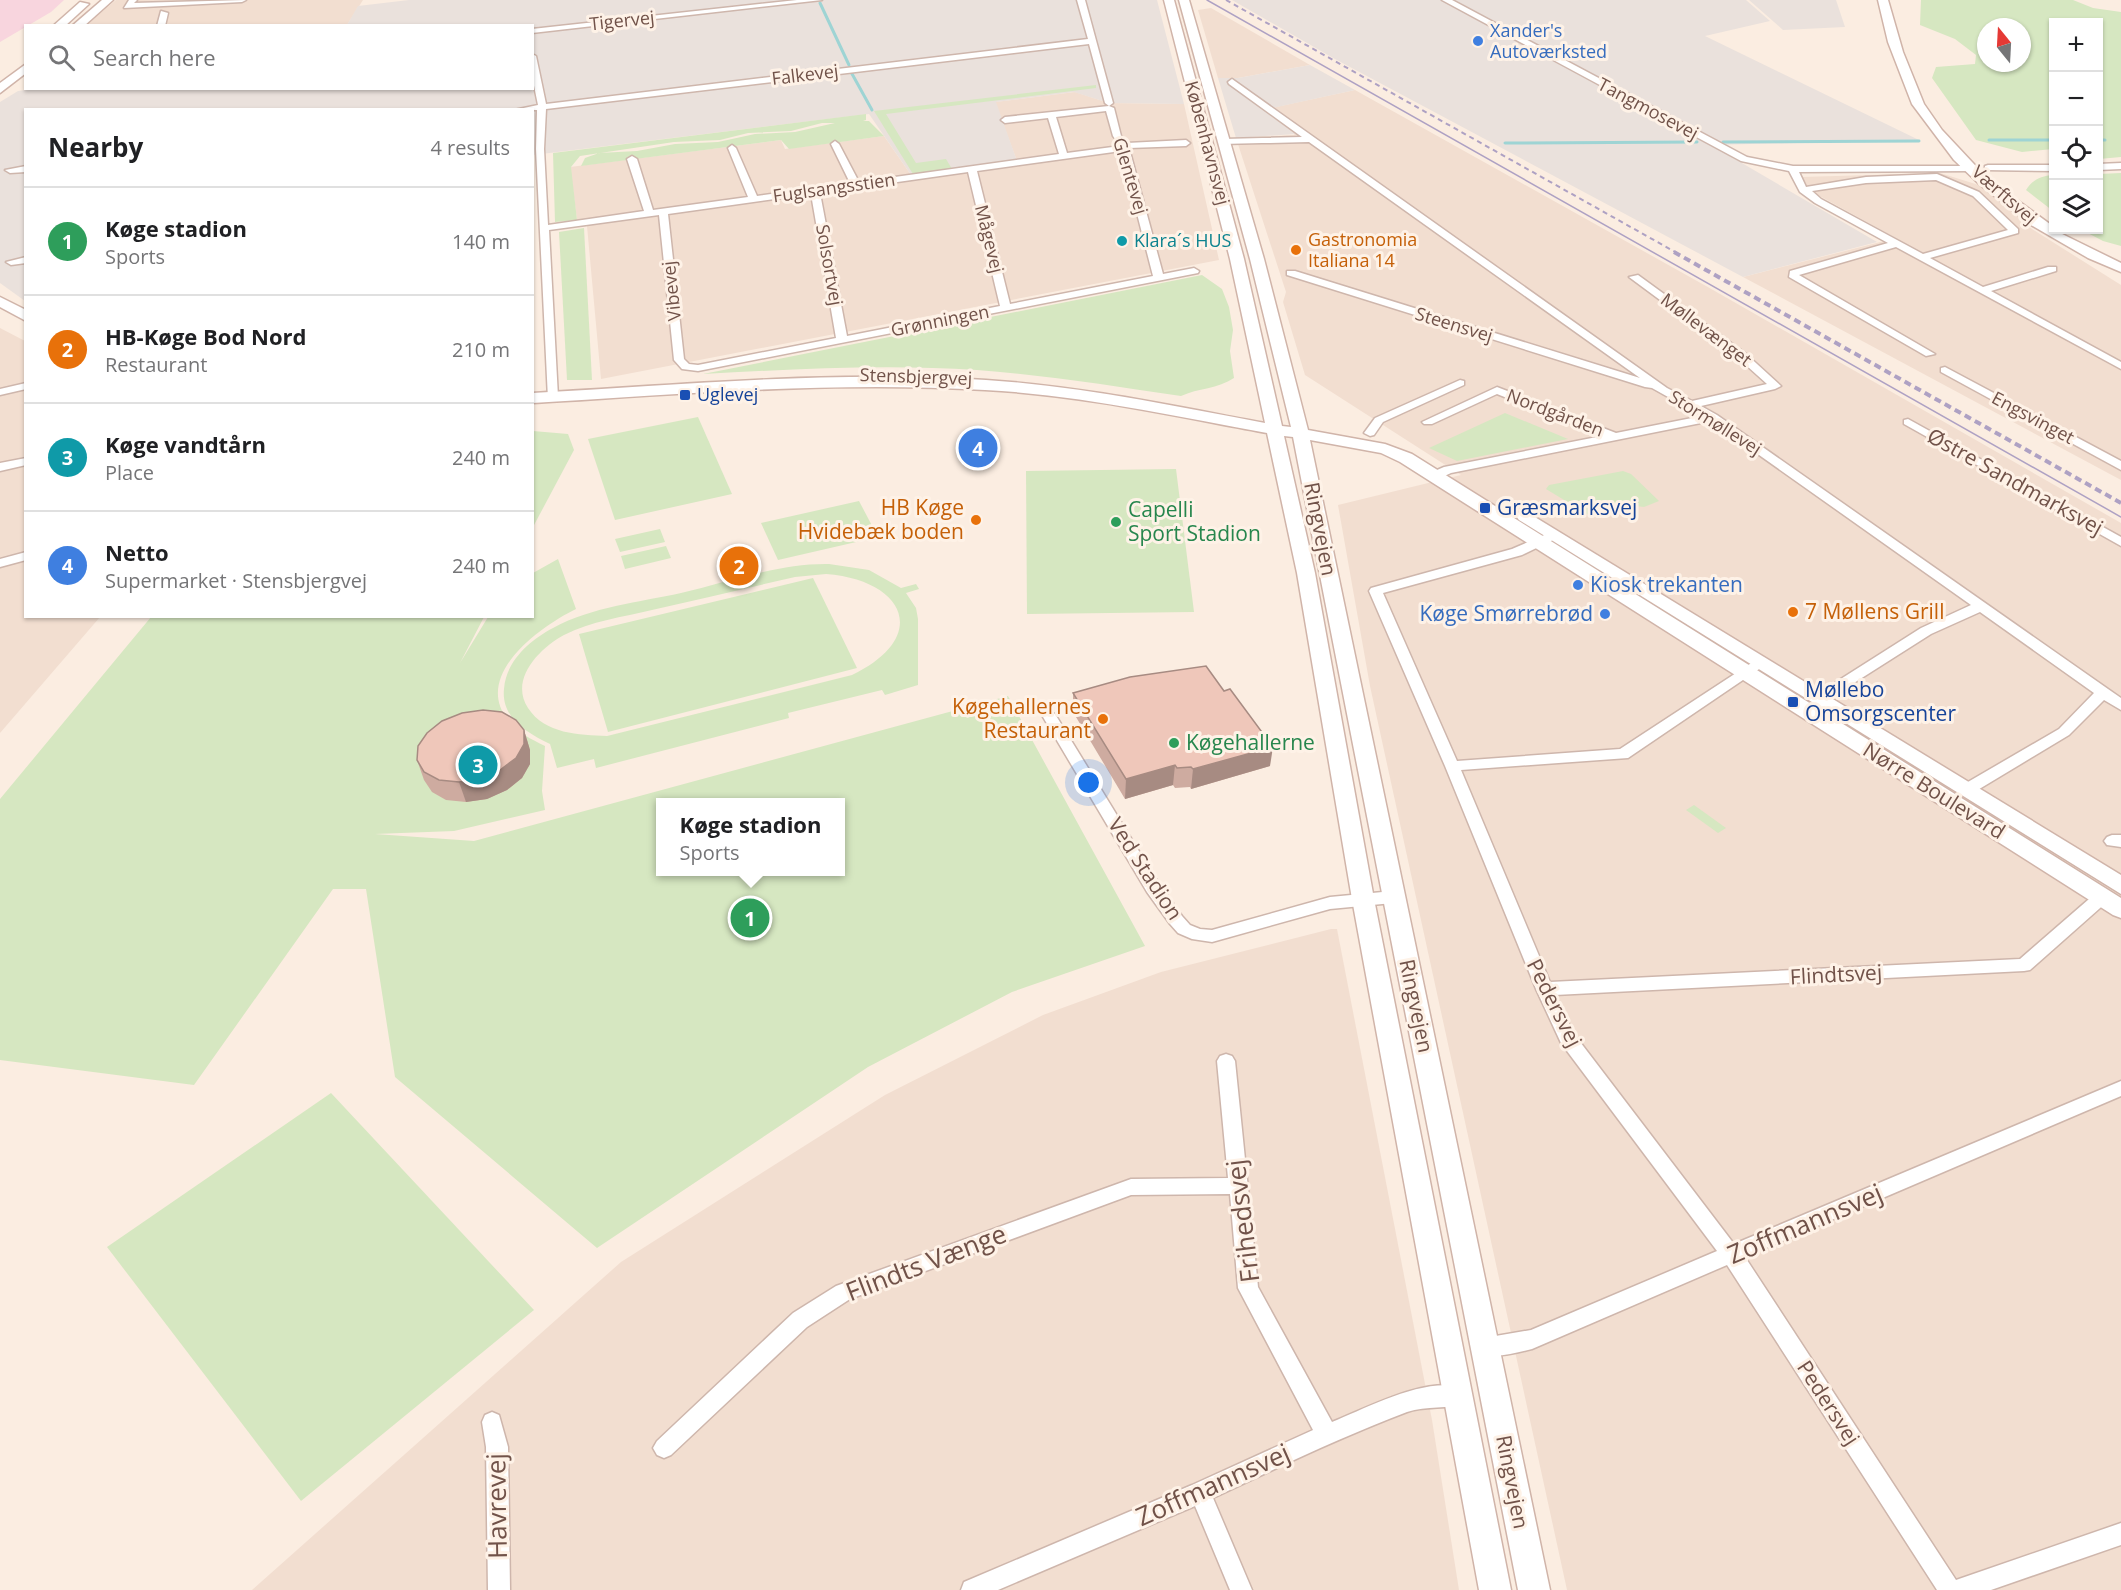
<!DOCTYPE html>
<meta charset="utf-8">
<style>
:root{--surface:#fff;--page:#f2f2f2;--text:#202124;--muted:#757577;--line:#e0e0e0;--accent:#e0564b}
body{margin:0;font-family:"Open Sans",sans-serif;background:var(--page);color:var(--text)}
.controls{position:absolute;right:18px;top:18px;display:grid;overflow:hidden;border-radius:0px;box-shadow:0 2px 4px #0004}
.controls button{width:54px;height:54px;display:grid;place-items:center;padding:0;border:0;border-bottom:2px solid var(--line);background:var(--surface);color:var(--text);font:30px sans-serif}
.compass{position:absolute;left:1977px;top:18px;width:54px;height:54px;border-radius:50%;background:var(--surface);box-shadow:0 2px 4px #0004;rotate:342deg}
.you{position:absolute;left:1089px;top:783px;width:21px;height:21px;margin:-15px;border:4px solid #fff;border-radius:50%;background:#1a73e8;box-shadow:0 0 0 9px #1a73e833}
.badge{display:grid;place-items:center;width:39px;height:39px;border-radius:50%;background:var(--accent);color:#fff;font-size:20px;font-weight:700}
.pin{position:absolute;translate:-50% -50%;border:3px solid #fff;box-shadow:0 2px 6px #0006}
.popup{position:absolute;left:656px;top:798px;width:189px;height:78px;box-sizing:border-box;display:grid;place-content:center;border-radius:0px;background:var(--surface);filter:drop-shadow(0 2px 4px #0005);font-size:20px;white-space:nowrap;color:var(--muted)}
.popup b{font-size:22px;color:var(--text)}
.popup::after{content:'';position:absolute;left:50%;top:100%;margin-left:-12px;border:12px solid transparent;border-top-color:var(--surface)}
.list{margin:0;padding:0;list-style:none}
h2{display:flex;justify-content:space-between;align-items:center;height:78px;margin:0;padding:0 24px;font-size:26px}
h2 small{font-size:20px;font-weight:400;color:var(--muted)}
.list li{display:grid;grid-template-columns:39px 1fr auto;gap:18px;align-items:center;box-sizing:border-box;height:108px;padding:0 24px;border-top:2px solid var(--line)}
.list b{display:block;font-size:22px;white-space:nowrap}
.list p{margin:0;font-size:20px;white-space:nowrap;color:var(--muted)}
.list em{font-size:20px;font-style:normal;color:var(--muted)}
.icon{flex:none;width:33px;height:33px;fill:none;stroke:currentColor;stroke-width:2;stroke-linecap:round;stroke-linejoin:round}
.map{position:relative;flex:none;width:2121px;height:1590px;overflow:hidden}
.search{position:absolute;background:var(--surface);box-shadow:0 2px 4px #0004;left:24px;top:24px;width:510px;height:66px;display:flex;align-items:center;gap:15px;box-sizing:border-box;padding:0 21px;border-radius:0px;color:var(--muted);font-size:22px}
.panel{position:absolute;background:var(--surface);box-shadow:0 2px 4px #0004;left:24px;top:108px;width:510px;height:510px;border-radius:0px}
.map>svg:first-child{display:block}
.residential{fill:#f2ded0}
.industrial{fill:#eae1dc}
.medical{fill:#f8d5de}
.green{fill:#d6e7c1;fill-rule:evenodd}
.lines{fill:none;stroke-linecap:round;stroke-linejoin:round}
.stream{stroke:#9ed4d4;stroke-width:3}
.street-casing{stroke:#ceb6ac;stroke-width:3}
.secondary-casing{stroke:#d0b4a9;stroke-width:3}
.street{fill:#fff;fill-rule:evenodd}
.secondary{fill:#fff;fill-rule:evenodd}
.tram{stroke:#aea1c3;stroke-width:1.5}
.rail-far1{stroke:#aea1c3;stroke-width:2;stroke-dasharray:5 4;stroke-linecap:butt}
.rail{stroke:#aea1c3;stroke-width:4;stroke-dasharray:7 4.5;stroke-linecap:butt}
.wall{fill:#ceaba0}
.shaded-wall{fill:#a78b82}
.building{fill:#efc7ba;stroke:#a78b82;stroke-width:1.5}
.shop-dot{fill:#3f7fe0;stroke:#fef2e7;stroke-width:2}
.culture-dot{fill:#0f9aa8;stroke:#fef2e7;stroke-width:2}
.food-dot{fill:#e8710a;stroke:#fef2e7;stroke-width:2}
.transit-dot{fill:#1a4fb4;stroke:#fef2e7;stroke-width:2}
.leisure-dot{fill:#2e9e5b;stroke:#fef2e7;stroke-width:2}
.labels{text-anchor:middle;stroke-width:6;stroke-linejoin:round;paint-order:stroke}
.far-street-label{font-size:18px;fill:#715249;stroke:#fef2e7}
.far-shop-label{font-size:18px;fill:#366cbe;stroke:#fef2e7;text-anchor:start}
.far-food-label{font-size:18px;fill:#c56008;stroke:#fef2e7;text-anchor:start}
.far-culture-label{font-size:18px;fill:#0d838f;stroke:#fef2e7;text-anchor:start}
.far-transit-label{font-size:18px;fill:#164399;stroke:#fef2e7;text-anchor:start}
.street-label{font-size:21px;fill:#715249;stroke:#fef2e7}
.food-label{font-size:21px;fill:#c56008;stroke:#fef2e7;text-anchor:end}
.transit-label{font-size:21px;fill:#164399;stroke:#fef2e7;text-anchor:start}
.leisure-label{font-size:21px;fill:#27864d;stroke:#fef2e7;text-anchor:start}
.shop-label{font-size:21px;fill:#366cbe;stroke:#fef2e7;text-anchor:start}
.near-street-label{font-size:26px;fill:#715249;stroke:#fef2e7}
</style>
<div class="map">
<svg width="2121" height="1590" viewBox="0 0 2121 1590">
<rect width="100%" height="100%" fill="#fbede1"/>
<g class="residential">
<path d="M116,0H363L347,25L85,26Z"/>
<path d="M1211,8L1310,65L1238,78H1218L1198,10Z"/>
<path d="M1355,90L1706,286L2121,523V1590H1567L1370,686L1338,505L1461,475L1305,375L1283,302L1286,292L1236,138L1295,135L1262,110Z"/>
<path d="M1075,92L1109,103L1184,104L1219,260L601,379L587,226L578,227L570,167L781,140L785,149L884,136L911,175L1017,161L995,102Z"/>
<path d="M1940,173L1982,186L2032,229L2121,285V480L1743,277L1896,238L1807,189L1801,177Z"/>
<path d="M0,328L25,341L26,616L100,617L0,733Z"/>
<path d="M1331,929H1337L1432,1420L1459,1590H252L621,1262L885,1095L1043,1015L1161,972Z"/>
</g>
<g class="industrial">
<path d="M409,0H1157L1184,104L1109,103L1074,92L996,102L1017,161L911,175L869,114L533,155L532,110H26L25,301L0,283V102L18,91L40,88H532V26L347,25L358,6Z"/>
<path d="M1232,0H1746L1770,21L1705,36L1919,140L1711,145L1877,242L1743,277L1335,59Z"/>
<path d="M1749,0H1836L1845,27L1783,30Z"/>
<path d="M1310,65L1355,90L1263,110L1295,134L1236,138L1218,78H1238Z"/>
</g>
<path class="medical" d="M0,0H64L51,12L0,42Z"/>
<g class="green">
<path d="M1921,0H2073L2093,8L2121,12V157L2099,159L2098,22H2054L2053,149L2022,152L1976,140L1932,78L1936,67L1975,64L1976,55L1955,39L1920,25ZM1986,27H2022V63H1986Z"/>
<path d="M1096,85V88L886,114L916,163L946,159L952,169L913,174L874,111Z"/>
<path d="M866,114V120L863,121H869L884,136L789,149L781,140L581,166L585,158L599,153L637,151L675,144L718,142L755,134L795,132L835,123H822L791,131L748,133L720,140L674,142L580,156L571,167L577,220L555,222L553,153Z"/>
<path d="M2121,173V246L2103,241L2082,230H2098L2099,174Z"/>
<path d="M2053,175H2054L2053,211L2026,190C2033,179 2041,176 2053,175Z"/>
<path d="M584,228L592,380H567L559,232Z"/>
<path d="M1202,275L1222,289L1229,307L1233,330L1230,351L1234,378C1218,389 1198,388 1181,396C1113,386 1045,375 977,370C886,364 795,369 703,374Z"/>
<path d="M1505,413L1568,439L1457,461L1429,448Z"/>
<path d="M698,417L732,494L615,520L588,439Z"/>
<path d="M533,431L568,434L574,450L533,527Z"/>
<path d="M1176,469L1194,612L1027,614L1026,471Z"/>
<path d="M1623,471L1631,474L1659,501L1644,507L1618,504L1592,517L1546,489L1549,485Z"/>
<path d="M859,501L878,537L778,560L761,523Z"/>
<path d="M660,529L665,542L620,552L615,539Z"/>
<path d="M666,546L671,558L625,569L621,556Z"/>
<path d="M558,559L576,609C541,626 472,675 508,720C518,733 531,739 545,746L542,791L545,810L454,831L375,834L474,841L1008,696L1145,946L1012,992L868,1067L597,1248L395,1077L366,889H333L194,1085L0,1060V799L151,617H484L460,663L488,617L532,616L533,573ZM660,802H840V872H660Z"/>
<path d="M829,564L869,570L901,588L916,584L919,589L906,593L916,608L918,619V685L885,695L882,690L788,713L789,718L596,768L594,759L557,768L550,744C527,733 501,718 504,689C506,661 530,640 553,628C591,607 640,602 681,593C729,582 780,563 829,564ZM826,574C904,580 932,636 852,675L607,736C579,735 545,734 528,708C509,679 540,648 564,635C591,621 623,617 652,610C700,599 747,588 795,577Z"/>
<path d="M813,578L857,668L608,732L579,634Z"/>
<path d="M1694,805L1726,828L1718,833L1686,810Z"/>
<path d="M331,1093L534,1310L301,1501L107,1247Z"/>
</g>
<g class="lines">
<g class="stream">
<path d="M820,3L849,65"/>
<path d="M851,72L872,110"/>
<path d="M1989,140H2054"/>
<path d="M2098,140H2105"/>
<path d="M1723,142L1919,141"/>
<path d="M1505,143L1697,142"/>
</g>
<defs>
<g id="street">
<path d="M129,0H137L134,3L246,0L242,2L124,8Z"/>
<path d="M797,0H822L532,33V29Z"/>
<path d="M1077,0H1085L1113,103L1109,106L1114,108L1121,136L1127,143L1186,140L1190,143L1186,146L1129,148L1163,274L1194,268L1199,271L1198,273L698,371L682,369L674,360L659,215L549,230L558,397L556,399H548L536,149L537,110H514L538,105L532,76V54L536,56L546,104L1088,39ZM1089,44L1105,103L1109,106L1005,117L1001,120L1005,123L1048,118L1059,154L859,182L839,144L835,141L831,144L850,183L757,196L736,148L732,145L728,148L748,197L653,210L637,159L632,156L627,159L644,211L548,225L544,149L546,109ZM1106,111L1113,136L1120,146L1067,153L1056,117ZM1121,151L1153,276L1010,304L977,171ZM968,172L1000,306L847,336L820,193ZM811,194L836,338L698,365L689,364L684,359L668,214Z"/>
<path d="M1442,0H1452L1747,157L1793,166H1975V170L1972,171L1799,172L1806,187L1866,177L1937,174L1979,192L2018,229V233L1930,258L1983,287L2048,267H2056V271L1991,291L2121,362V369L1896,247L1799,275L1935,354L1926,356L1789,277L1790,271L1888,243L1815,203L1800,192L1789,171L1741,161ZM1936,180L1973,196L2008,230L1923,254L1821,199L1812,191L1866,183Z"/>
<path d="M161,11L168,13L165,26H157Z"/>
<path d="M1232,79L1667,388L1692,401L1767,384L1737,357L1629,277L1638,275L1745,353L1781,386L1775,389L1701,406L1717,415L2108,689L2121,698V710L2104,700L2069,735L1971,794H1961L1959,790L1961,786L2059,729L2094,693L1980,612L1931,634L1824,702H1814L1812,699L1814,696L1921,628L1971,605L1711,421L1451,473L1438,479H1430V473L1444,467L1602,436L1497,394L1432,424H1424L1422,422L1497,387L1616,433L1702,416L1652,388L1645,387L1287,275V271H1295L1640,378L1309,142L1221,144L1220,142L1224,139L1302,137L1229,84L1228,82Z"/>
<path d="M2121,163V169L2098,170V164Z"/>
<path d="M1988,165H2054V171L1985,170V166Z"/>
<path d="M26,166V172L10,173L5,170Z"/>
<path d="M26,257V263L11,265L6,262Z"/>
<path d="M1945,367L2121,461V470L1941,372V368Z"/>
<path d="M1460,380L1464,381V385L1383,422L1374,435L1370,436L1364,433L1375,418Z"/>
<path d="M26,383V389L0,395V389Z"/>
<path d="M1908,419L2121,537V546L1904,424V420Z"/>
<path d="M26,458V465L0,471V463Z"/>
<path d="M1549,533L1553,534V540L1522,555L1383,593L1457,761L1620,749L1756,660H1766L1768,663L1628,758L1461,770L1550,982L2020,959L2096,893H2108L2110,897L2108,901L2030,970L2024,971L1555,995L1574,1034L1734,1244L2121,1081V1096L1745,1257L1956,1580L2121,1523V1545L1991,1590H1937L1727,1265L1532,1349C1515,1353 1495,1359 1478,1353L1475,1346L1478,1339L1531,1330L1717,1251L1561,1043L1536,989L1445,766L1369,591L1371,588L1512,549Z"/>
<path d="M26,552V560L0,567V559Z"/>
<path d="M1050,712L1055,714L1159,884L1182,916L1190,925L1200,929L1212,930L1330,897L1393,891L1399,893L1401,897L1399,901L1393,903L1330,909L1212,942L1192,939L1178,933L1170,924L1147,892L1043,717Z"/>
<path d="M2112,835H2121V847L2107,845L2104,841L2107,837Z"/>
<path d="M1226,1054L1232,1056L1235,1061L1258,1287L1332,1422C1367,1408 1429,1374 1466,1389L1469,1396L1466,1403C1448,1410 1427,1405 1407,1412C1341,1437 1277,1468 1213,1498L1252,1590H1230L1195,1506L998,1590H961L964,1582L1192,1485L1313,1430L1238,1288L1230,1194L1131,1195L850,1299L807,1327L671,1455L664,1458L657,1455L653,1448L657,1441L793,1313L836,1286L1131,1179L1228,1178L1217,1061L1220,1056Z"/>
<path d="M492,1412L499,1415L508,1447L510,1590H488L486,1447L482,1422L485,1415Z"/>
</g>
<g id="secondary">
<path d="M102,0H113L84,26H72Z"/>
<path d="M1164,0H1174L1244,259L1282,426L1291,427L1250,259L1179,0H1189L1264,259L1308,430L1385,444L1412,454L2121,898V918L2113,915L1400,462L1381,453L1310,440L1550,1590H1518L1293,437L1284,436L1315,573L1374,899L1511,1590H1479L1352,899L1297,573L1267,433C1174,416 1080,395 985,390C834,381 683,394 532,403V393C683,385 835,370 986,380C1080,386 1173,406 1265,423L1230,259Z"/>
<path d="M1878,0H1888L1903,52L1924,104L1942,130L1987,178L2054,227V230L2121,263V272L2088,258L2031,225L1978,183L1954,160L1912,104L1888,42Z"/>
<path d="M80,2L89,4L65,26H53Z"/>
<path d="M26,64V73L0,93V83Z"/>
<path d="M0,297L26,310V321L0,307Z"/>
<path d="M1525,511L2121,875V894L1519,520L1516,516L1519,512Z"/>
</g>
</defs>
<use href="#street" class="street-casing"/>
<use href="#secondary" class="secondary-casing"/>
<use href="#street" class="street"/>
<use href="#secondary" class="secondary"/>
<path class="tram" d="M1207,0L2121,517"/>
<path class="rail-far1" d="M1226,0L1677,253"/>
<path class="rail" d="M1674,252L2121,503"/>
</g>
<g class="wall">
<path d="M1073,693L1270,766L1191,789L1190,787L1175,788L1173,785L1125,799L1073,712Z"/>
<path d="M524,730L530,750V764L522,778L507,790L487,799L466,802L446,800L432,792L424,780L417,760Z"/>
</g>
<g class="shaded-wall">
<path d="M524,730L530,750V764L522,778L507,790L487,799L466,802L459,782Z"/>
<path d="M1273,747L1270,766L1191,789L1193,769Z"/>
<path d="M1175,765L1173,785L1125,799L1126,779Z"/>
</g>
<g class="building">
<path d="M1206,666L1224,691L1230,689L1273,747L1193,769L1191,767L1177,768L1175,765L1126,779L1073,693L1130,677Z"/>
<path d="M483,710L502,712L516,720L524,730V744L516,758L500,770L480,779L459,782L439,780L424,772L417,760L418,746L427,733L442,721L462,713Z"/>
</g>
<g class="shop-dot">
<circle cx="1478" cy="41" r="6"/>
<circle cx="1578" cy="585" r="6"/>
<circle cx="1605" cy="614" r="6"/>
</g>
<circle class="culture-dot" cx="1122" cy="241" r="6"/>
<g class="food-dot">
<circle cx="1296" cy="250" r="6"/>
<circle cx="976" cy="520" r="6"/>
<circle cx="1793" cy="612" r="6"/>
<circle cx="1103" cy="719" r="6"/>
</g>
<g class="transit-dot">
<rect x="679" y="389" width="12" height="12" rx="3"/>
<rect x="1479" y="502" width="12" height="12" rx="3"/>
<rect x="1787" y="696" width="12" height="12" rx="3"/>
</g>
<g class="leisure-dot">
<circle cx="1116" cy="522" r="6"/>
<circle cx="1174" cy="743" r="6"/>
</g>
<g class="labels">
<g class="far-street-label">
<text transform="translate(622 21) rotate(-6)" y="6">Tigervej</text>
<text transform="translate(805 75) rotate(-7)" y="6">Falkevej</text>
<text transform="translate(1648 109) rotate(28)" y="6">Tangmosevej</text>
<text transform="translate(1207 143) rotate(75)" y="6">Københavnsvej</text>
<text transform="translate(1130 176) rotate(73)" y="6">Glentevej</text>
<text transform="translate(834 188) rotate(-8)" y="6">Fuglsangsstien</text>
<text transform="translate(2004 195) rotate(41)" y="6">Værftsvej</text>
<text transform="translate(989 239) rotate(76)" y="6">Mågevej</text>
<text transform="translate(829 265) rotate(80)" y="6">Solsortvej</text>
<text transform="translate(672 291) rotate(-96)" y="6">Vibevej</text>
<text transform="translate(940 321) rotate(-11)" y="6">Grønningen</text>
<text transform="translate(1454 325) rotate(17)" y="6">Steensvej</text>
<text transform="translate(1706 330) rotate(37)" y="6">Møllevænget</text>
<text transform="translate(916 377) rotate(2)" y="6">Stensbjergvej</text>
<text transform="translate(1555 413) rotate(21)" y="6">Nordgården</text>
<text transform="translate(2033 418) rotate(28)" y="6">Engsvinget</text>
<text transform="translate(1715 423) rotate(32)" y="6">Stormøllevej</text>
</g>
<g class="far-shop-label">
<text x="1490" y="37">Xander's<tspan x="1490" dy="21">Autoværksted</tspan></text>
</g>
<g class="far-food-label">
<text x="1308" y="246">Gastronomia<tspan x="1308" dy="21">Italiana 14</tspan></text>
</g>
<g class="far-culture-label">
<text x="1134" y="247">Klara´s HUS</text>
</g>
<g class="far-transit-label">
<text x="697" y="401">Uglevej</text>
</g>
<g class="street-label">
<text transform="translate(2015 482) rotate(29)" y="7">Østre Sandmarksvej</text>
<text transform="translate(1320 529) rotate(79)" y="7">Ringvejen</text>
<text transform="translate(1934 791) rotate(32)" y="7">Nørre Boulevard</text>
<text transform="translate(1145 869) rotate(57)" y="7">Ved Stadion</text>
<text transform="translate(1836 975) rotate(-3)" y="7">Flindtsvej</text>
<text transform="translate(1554 1003) rotate(63)" y="7">Pedersvej</text>
<text transform="translate(1416 1006) rotate(78)" y="7">Ringvejen</text>
<text transform="translate(1828 1403) rotate(57)" y="7">Pedersvej</text>
<text transform="translate(1512 1482) rotate(79)" y="7">Ringvejen</text>
</g>
<g class="food-label">
<text x="964" y="515">HB Køge<tspan x="964" dy="24">Hvidebæk boden</tspan></text>
<text x="1805" y="619" text-anchor="start">7 Møllens Grill</text>
<text x="1091" y="714">Køgehallernes<tspan x="1091" dy="24">Restaurant</tspan></text>
</g>
<g class="transit-label">
<text x="1497" y="515">Græsmarksvej</text>
<text x="1805" y="697">Møllebo<tspan x="1805" dy="24">Omsorgscenter</tspan></text>
</g>
<g class="leisure-label">
<text x="1128" y="517">Capelli<tspan x="1128" dy="24">Sport Stadion</tspan></text>
<text x="1186" y="750">Køgehallerne</text>
</g>
<g class="shop-label">
<text x="1590" y="592">Kiosk trekanten</text>
<text x="1593" y="621" text-anchor="end">Køge Smørrebrød</text>
</g>
<g class="near-street-label">
<text transform="translate(1243 1221) rotate(-97)" y="9">Frihedsvej</text>
<text transform="translate(1805 1224) rotate(-23)" y="9">Zoffmannsvej</text>
<text transform="translate(926 1263) rotate(-21)" y="9">Flindts Vænge</text>
<text transform="translate(1213 1485) rotate(-24)" y="9">Zoffmannsvej</text>
<text transform="translate(497 1506) rotate(-91)" y="9">Havrevej</text>
</g>
</g>
</svg>
<div class="controls">
<button>+</button>
<button>−</button>
<button><svg class="icon" aria-label="locate" viewBox="0 0 24 24"><circle cx="12" cy="12" r="6"/><path d="M12 2v4M12 18v4M2 12h4M18 12h4"/></svg></button>
<button><svg class="icon" aria-label="layers" viewBox="0 0 24 24"><path d="M12 4l9 5-9 5-9-5zM3 14l9 5 9-5"/></svg></button>
</div>
<svg class="compass" viewBox="-18 -18 36 36"><path d="M0-13l5 13h-10z" fill="#e53935"/><path d="M0 13l5-13h-10z" fill="#757577"/></svg>
<div class="you"></div>
<div class="pin badge" style="left:750px;top:918px;background:#2e9e5b">1</div>
<div class="popup"><b>Køge stadion</b>Sports</div>
<div class="pin badge" style="left:739px;top:566px;background:#e8710a">2</div>
<div class="pin badge" style="left:478px;top:765px;background:#0f9aa8">3</div>
<div class="pin badge" style="left:978px;top:448px;background:#3f7fe0">4</div>
<div class="search"><svg class="icon" aria-label="search" viewBox="0 0 24 24"><circle cx="10" cy="10" r="6"/><path d="M15 15l6 6"/></svg>Search here</div>
<section class="panel">
<h2>Nearby<small>4 results</small></h2>
<ul class="list">
<li><span class="badge" style="background:#2e9e5b">1</span><div><b>Køge stadion</b><p>Sports</p></div><em>140 m</em></li>
<li><span class="badge" style="background:#e8710a">2</span><div><b>HB-Køge Bod Nord</b><p>Restaurant</p></div><em>210 m</em></li>
<li><span class="badge" style="background:#0f9aa8">3</span><div><b>Køge vandtårn</b><p>Place</p></div><em>240 m</em></li>
<li><span class="badge" style="background:#3f7fe0">4</span><div><b>Netto</b><p>Supermarket · Stensbjergvej</p></div><em>240 m</em></li>
</ul>
</section>
</div>
